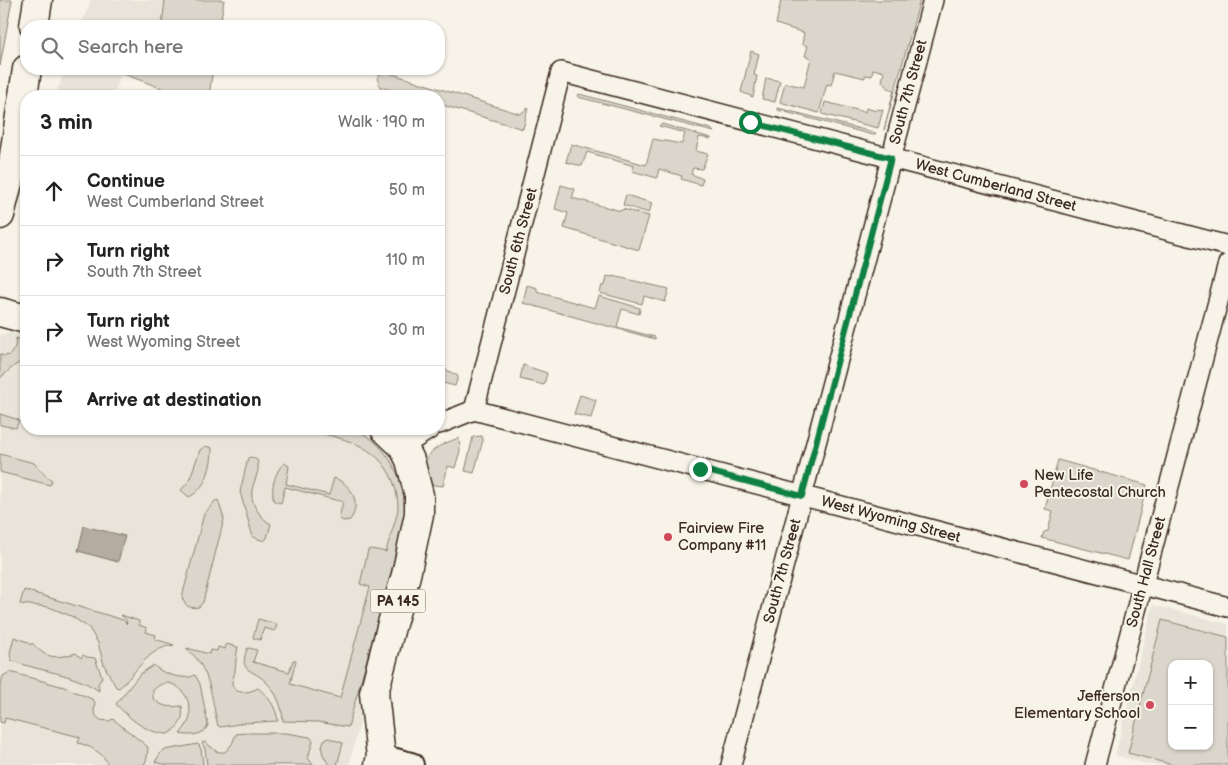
<!DOCTYPE html>
<meta charset="utf-8">
<style>
:root{--surface:#fff;--page:#f2f2f2;--text:#222;--muted:#767676;--line:#e0e0e0}
body{margin:0;font-family:"Balsamiq Sans",sans-serif;background:var(--page);color:var(--text)}
.controls{position:absolute;right:15px;bottom:15px;display:grid;overflow:hidden;border-radius:10px;box-shadow:0 1px 4px #0004}
.controls button{width:45px;height:45px;display:grid;place-items:center;padding:0;border:0;border-bottom:1px solid var(--line);background:var(--surface);color:var(--text);font:25px sans-serif}
.stop{position:absolute;width:15px;height:15px;margin:-11px;border:4px solid #0b8043;border-radius:50%;background:#fff}
.stop.end{background:#0b8043;border-color:#fff;box-shadow:0 1px 5px #0008}
.list{margin:0;padding:0;list-style:none}
h2{display:flex;justify-content:space-between;align-items:center;height:65px;margin:0;padding:0 20px;font-size:21px}
h2 small{font-size:16px;font-weight:400;color:var(--muted)}
.list li{display:grid;grid-template-columns:32px 1fr auto;gap:15px;align-items:center;box-sizing:border-box;height:70px;padding:0 20px;border-top:1px solid var(--line)}
.list b{display:block;font-size:19px;white-space:nowrap}
.list p{margin:0;font-size:16px;white-space:nowrap;color:var(--muted)}
.list em{font-size:16px;font-style:normal;color:var(--muted)}
.icon{flex:none;width:28px;height:28px;fill:none;stroke:currentColor;stroke-width:2;stroke-linecap:round;stroke-linejoin:round}
.map{position:relative;flex:none;width:1228px;height:765px;overflow:hidden}
.search{position:absolute;background:var(--surface);box-shadow:0 1px 4px #0004;left:20px;top:20px;width:425px;height:55px;display:flex;align-items:center;gap:12px;box-sizing:border-box;padding:0 18px;border-radius:20px;color:var(--muted);font-size:19px}
.panel{position:absolute;background:var(--surface);box-shadow:0 1px 4px #0004;left:20px;top:90px;width:425px;height:345px;border-radius:20px}
.map>svg:first-child{display:block}
.built{fill:#e9e4d9;fill-rule:evenodd}
.green{fill:#dbd6cb;stroke:#8b8074;fill-rule:evenodd}
.water{fill:#b4aca0;stroke:#84786c}
.lines{fill:none;stroke-linecap:round;stroke-linejoin:round}
.minor-casing{stroke:#3b2a1e;stroke-width:22}
.tertiary-casing{stroke:#3b2a1e;stroke-width:28}
.primary-casing{stroke:#3b2a1e;stroke-width:31}
.minor{stroke:#f7f3e8;stroke-width:19}
.tertiary{stroke:#f7f3e8;stroke-width:24}
.primary{stroke:#f7f3e8;stroke-width:28}
.route{stroke:#0b8043;stroke-width:6}
.poi-dot{fill:#d1495b;stroke:#f7f3e8;stroke-width:2}
.labels{text-anchor:middle;stroke-width:4;stroke-linejoin:round;paint-order:stroke}
.shield{fill:#f7f3e8;stroke:#73665b;stroke-width:1}
.shield-label{font-size:14px;font-weight:bold;fill:#3b2a1e}
.street-label{font-size:15px;fill:#3b2a1e;stroke:#f7f3e8}
.poi-label{font-size:15px;fill:#3b2a1e;stroke:#f7f3e8;text-anchor:start}
</style>
<div class="map">
<svg width="1228" height="765" viewBox="0 0 1228 765">
<rect width="100%" height="100%" fill="#f7f3e8"/>
<filter id="ink" filterUnits="userSpaceOnUse"><feTurbulence type="fractalNoise" baseFrequency=".02" numOctaves="2"/><feDisplacementMap in="SourceGraphic" scale="10" xChannelSelector="R" yChannelSelector="G"/><feConvolveMatrix kernelMatrix="1 2 1 2 8 2 1 2 1" color-interpolation-filters="sRGB"/></filter>
<g filter="url(#ink)">
<g class="built">
<path d="M91,0H165L162,26H81Z"/>
<path d="M65,69H125L121,73L113,96H55Z"/>
<path d="M10,332H17L26,334V429H370L393,451L413,516L349,765H0V335Z"/>
<path d="M1153,605L1228,624V765H1150L1115,755ZM1172,664H1209V746H1172Z"/>
</g>
<g class="green">
<path d="M0,0H12L0,66Z"/>
<path d="M165,0H224L220,26H162Z"/>
<path d="M781,0H920L884,130L894,90L887,88L882,81L884,72L873,69L872,76L865,75V78L835,71L831,85L827,84L819,113L780,102L785,83L804,87L811,58L805,56L808,46L802,44L804,33L776,24Z"/>
<path d="M751,51L759,54L754,75L757,76L753,97L741,92Z"/>
<path d="M125,69H213L209,96H173L174,93L121,73Z"/>
<path d="M383,71L520,114L528,108L523,129L439,104V96H411L380,87L377,78Z"/>
<path d="M766,78L780,81L775,102L762,99Z"/>
<path d="M579,94L711,129L714,132L578,97Z"/>
<path d="M825,102L865,112L866,108L876,111L877,109L883,110L878,128L822,114Z"/>
<path d="M778,108L876,133L873,135L778,110Z"/>
<path d="M662,124L711,138V139L699,137L696,151L708,154L702,169L693,168L691,174L703,179L701,185L681,179L682,176L659,169L657,178L632,171L634,166L587,152L582,166L566,162L571,144L646,165L653,139L682,144L685,133L659,126Z"/>
<path d="M561,185L575,189L572,198L621,211L623,209L649,216L639,250L564,228L568,213L555,209Z"/>
<path d="M626,195L652,203L649,213L623,205Z"/>
<path d="M607,276L612,277L613,276L669,289L665,302L644,296L642,304L600,293L602,285L605,286Z"/>
<path d="M527,285L537,288V292L595,308L599,296L640,308L639,314L622,309L617,327L655,337V339L523,303Z"/>
<path d="M16,338L26,341V359L14,366L0,378V354L4,356L10,355L15,347Z"/>
<path d="M523,365L547,373L544,385L520,379Z"/>
<path d="M439,366L458,376L455,386L439,382Z"/>
<path d="M580,395L596,400L591,418L574,414Z"/>
<path d="M0,414L19,420L16,428L0,425Z"/>
<path d="M304,429H354C388,443 405,480 407,515L348,727L318,722L283,721C282,706 277,693 266,682C253,668 238,674 247,649L249,648L257,650L253,662L289,672L293,660H296L290,684L340,698L370,587L360,584L368,550L371,549L386,552C389,538 396,522 398,508C398,499 396,489 393,481C377,442 341,439 304,429Z"/>
<path d="M482,436L483,440L474,473L465,471L473,437Z"/>
<path d="M459,438L460,451L455,468L448,466L443,486L434,485L428,481L423,463C428,460 427,458 430,454C436,446 450,441 459,438Z"/>
<path d="M205,446L212,448C212,466 206,489 189,497L181,490L189,481L200,450Z"/>
<path d="M0,454L34,463L46,476L52,480L50,485L0,472Z"/>
<path d="M251,457L257,460C261,471 254,479 252,490C250,503 260,518 271,524L267,538L264,541L253,537L240,492L248,458Z"/>
<path d="M1058,460L1147,485L1128,560L1042,538L1044,532L1048,531L1053,511L1045,509Z"/>
<path d="M284,463L289,466L286,484L329,495L334,478C352,484 362,504 350,520L343,521L339,518L343,502L285,487L281,503L274,501C270,488 275,472 284,463Z"/>
<path d="M218,500L224,519L203,602L199,607C189,609 185,606 182,597L204,514L215,501Z"/>
<path d="M24,590L123,620L127,624L126,620L121,615L139,621V625L147,628L146,632L156,635L155,639L174,645C147,648 137,673 119,688L116,687L104,665L98,643L89,628L71,616L49,607L20,604Z"/>
<path d="M258,619L277,624L275,631L264,628L260,640L253,638Z"/>
<path d="M1162,620L1228,637V765H1173L1128,753ZM1172,664H1209V746H1172Z"/>
<path d="M14,637L28,642L30,645L32,643C46,659 55,659 76,653L81,658L83,655L87,657L95,658L102,677L98,684L99,691C72,672 39,672 11,660L10,653Z"/>
<path d="M226,644L238,647C236,655 236,662 235,671C235,675 232,678 232,682C233,697 251,692 258,688C269,697 276,707 278,721L244,723L221,727L218,726C211,698 211,668 187,649V648L209,654L210,650L217,651L218,647L225,649Z"/>
<path d="M154,665C160,674 187,681 195,675L200,684L208,725C204,736 190,736 180,734C183,730 187,725 189,720C193,706 184,684 167,683C161,683 157,687 153,690V698C162,708 170,707 182,706C184,719 180,727 168,734C146,733 130,719 116,704L140,674Z"/>
<path d="M10,672L64,687L92,699L95,702L94,713L100,720L109,721L113,719L148,747L147,758L144,765H108C104,753 90,746 78,743L80,737L5,718L4,723L0,722V687L3,676Z"/>
<path d="M245,733H286L310,737L313,741L308,758L313,765H207L205,749L202,743L205,742L217,752H225L232,744L236,734Z"/>
<path d="M329,738L343,743L337,765H330C322,756 320,750 324,740Z"/>
<path d="M198,744L201,749L203,765H167L155,762L162,751L165,750Z"/>
</g>
<path class="water" d="M84,526L125,536L118,562L78,551Z"/>
<g class="lines">
<defs>
<g id="minor">
<path d="M474,410L561,72L1228,246"/>
<path d="M439,424L474,410L1228,607"/>
<path d="M403,446L430,429"/>
<path d="M731,765L933,0"/>
<path d="M1095,765L1228,264"/>
</g>
<path id="tertiary" d="M381,757L411,765"/>
<g id="primary">
<path d="M34,26L38,0"/>
<path d="M0,215L13,162L27,69"/>
<path d="M0,312L26,319"/>
<path d="M379,765L381,757L374,693L391,627L406,575L419,514V495L410,460L403,446L385,429"/>
</g>
</defs>
<use href="#minor" class="minor-casing"/>
<use href="#tertiary" class="tertiary-casing"/>
<use href="#primary" class="primary-casing"/>
<use href="#minor" class="minor"/>
<use href="#tertiary" class="tertiary"/>
<use href="#primary" class="primary"/>
</g>
</g>
<g class="lines" filter="url(#ink)">
<path class="route" d="M700,469L802,496L891,158L750,122"/>
</g>
<g class="poi-dot">
<circle cx="1024" cy="484" r="5"/>
<circle cx="668" cy="537" r="5"/>
<circle cx="1150" cy="705" r="5"/>
</g>
<g class="labels">
<rect class="shield" x="370.5" y="589.5" width="55" height="23" rx="4"/>
<g class="shield-label">
<text x="398" y="606">PA 145</text>
</g>
<g class="street-label">
<text transform="translate(908 92) rotate(-75)" y="5">South 7th Street</text>
<text transform="translate(996 185) rotate(15)" y="5">West Cumberland Street</text>
<text transform="translate(518 241) rotate(-75)" y="5">South 6th Street</text>
<text transform="translate(891 519) rotate(15)" y="5">West Wyoming Street</text>
<text transform="translate(782 571) rotate(-75)" y="5">South 7th Street</text>
<text transform="translate(1146 572) rotate(-75)" y="5">South Hall Street</text>
</g>
<g class="poi-label">
<text x="1034" y="480">New Life<tspan x="1034" dy="17">Pentecostal Church</tspan></text>
<text x="678" y="533">Fairview Fire<tspan x="678" dy="17">Company #11</tspan></text>
<text x="1140" y="701" text-anchor="end">Jefferson<tspan x="1140" dy="17">Elementary School</tspan></text>
</g>
</g>
</svg>
<div class="controls">
<button>+</button>
<button>−</button>
</div>
<div class="stop" style="left:750px;top:122px"></div>
<div class="stop end" style="left:700px;top:469px"></div>
<div class="search"><svg class="icon" aria-label="search" viewBox="0 0 24 24"><circle cx="10" cy="10" r="6"/><path d="M15 15l6 6"/></svg>Search here</div>
<section class="panel">
<h2>3 min<small>Walk · 190 m</small></h2>
<ul class="list">
<li><svg class="icon" aria-label="ahead" viewBox="0 0 24 24"><path d="M12 20V5M6 11l6-6 6 6"/></svg><div><b>Continue</b><p>West Cumberland Street</p></div><em>50 m</em></li>
<li><svg class="icon" aria-label="right" viewBox="0 0 24 24"><path d="M7 20v-9h11M14 6l5 5-5 5"/></svg><div><b>Turn right</b><p>South 7th Street</p></div><em>110 m</em></li>
<li><svg class="icon" aria-label="right" viewBox="0 0 24 24"><path d="M7 20v-9h11M14 6l5 5-5 5"/></svg><div><b>Turn right</b><p>West Wyoming Street</p></div><em>30 m</em></li>
<li><svg class="icon" aria-label="arrive" viewBox="0 0 24 24"><path d="M6 21V4h12l-3 4 3 4H6"/></svg><div><b>Arrive at destination</b></div></li>
</ul>
</section>
</div>
